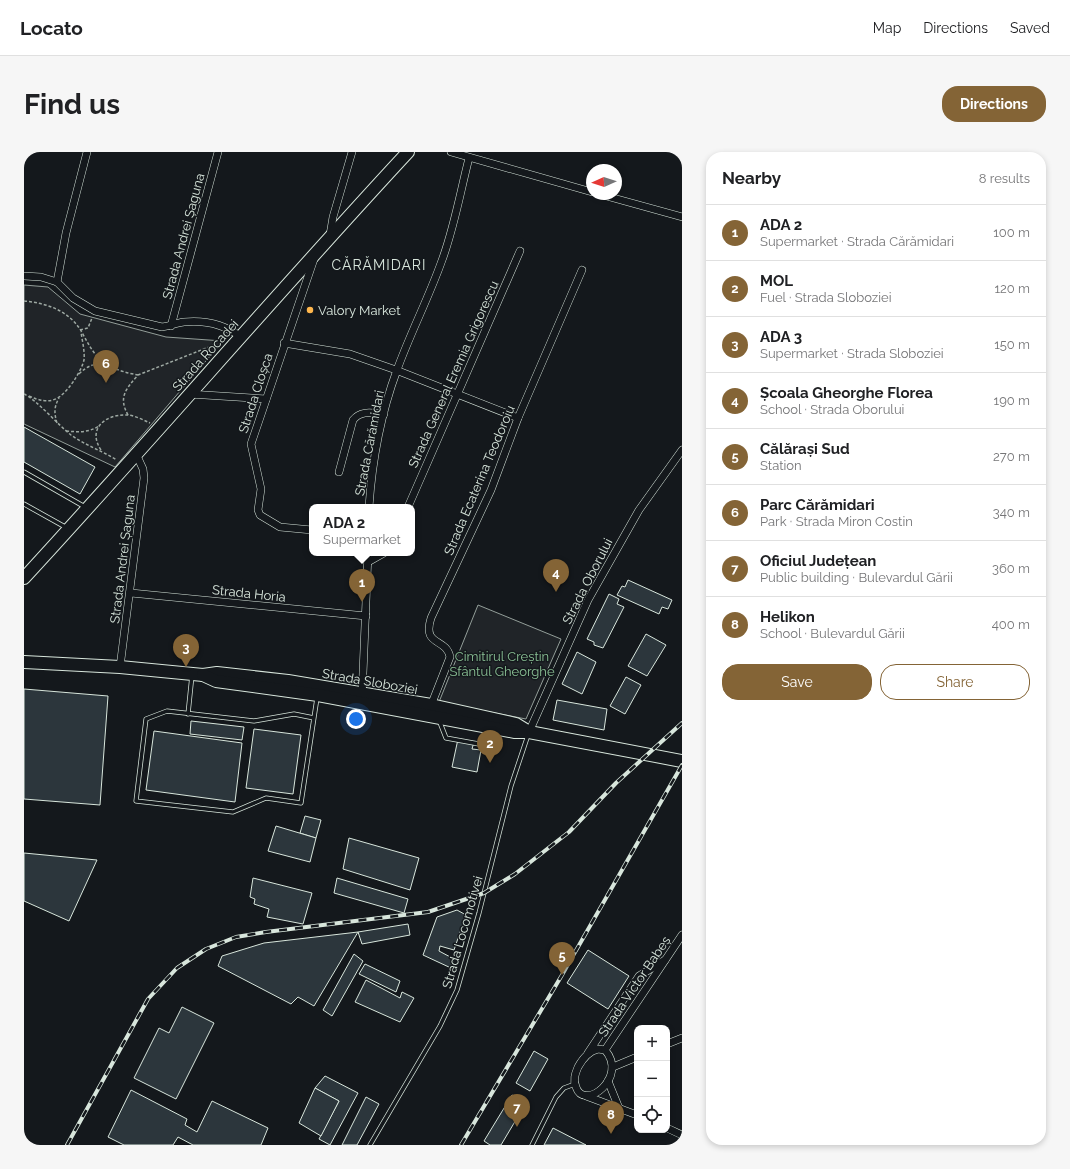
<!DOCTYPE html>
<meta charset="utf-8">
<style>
:root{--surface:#fff;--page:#f6f6f6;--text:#202124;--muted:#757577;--line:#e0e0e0;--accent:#846436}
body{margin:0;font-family:Raleway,sans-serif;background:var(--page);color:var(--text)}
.controls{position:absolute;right:12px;bottom:12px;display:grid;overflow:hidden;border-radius:8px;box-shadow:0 2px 6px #0003}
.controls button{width:36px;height:36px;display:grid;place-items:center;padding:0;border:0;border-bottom:1px solid var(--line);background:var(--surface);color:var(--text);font:20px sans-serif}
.compass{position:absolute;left:562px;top:12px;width:36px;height:36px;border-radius:50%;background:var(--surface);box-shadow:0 2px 6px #0003;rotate:267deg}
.you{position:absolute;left:332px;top:567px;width:14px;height:14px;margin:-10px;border:3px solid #fff;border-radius:50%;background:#1a73e8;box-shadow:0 0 0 6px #1a73e833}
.badge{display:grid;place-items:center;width:26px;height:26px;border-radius:50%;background:var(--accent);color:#fff;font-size:13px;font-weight:700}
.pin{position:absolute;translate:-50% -33px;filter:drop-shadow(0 1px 2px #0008)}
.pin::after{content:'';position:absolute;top:21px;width:14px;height:12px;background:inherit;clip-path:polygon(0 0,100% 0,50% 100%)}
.popup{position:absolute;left:285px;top:352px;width:106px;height:52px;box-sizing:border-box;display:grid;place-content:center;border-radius:8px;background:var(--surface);filter:drop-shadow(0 1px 3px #0005);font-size:13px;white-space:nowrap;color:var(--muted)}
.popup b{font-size:15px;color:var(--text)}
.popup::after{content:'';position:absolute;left:50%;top:100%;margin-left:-8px;border:8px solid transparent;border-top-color:var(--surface)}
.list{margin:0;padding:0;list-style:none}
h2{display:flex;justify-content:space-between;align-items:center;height:52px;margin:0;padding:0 16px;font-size:17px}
h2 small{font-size:13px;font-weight:400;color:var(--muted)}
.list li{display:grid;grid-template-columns:26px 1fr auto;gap:12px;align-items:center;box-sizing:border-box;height:56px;padding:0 16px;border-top:1px solid var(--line)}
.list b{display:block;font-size:15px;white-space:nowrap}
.list p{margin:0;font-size:13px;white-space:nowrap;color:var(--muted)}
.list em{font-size:13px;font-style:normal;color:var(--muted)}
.actions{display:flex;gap:8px;padding:12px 16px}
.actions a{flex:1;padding:9px 0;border:1px solid var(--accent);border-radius:16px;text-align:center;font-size:14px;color:var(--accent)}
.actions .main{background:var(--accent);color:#fff}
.icon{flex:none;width:22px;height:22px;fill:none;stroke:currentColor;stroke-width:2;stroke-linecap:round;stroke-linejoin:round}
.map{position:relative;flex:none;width:658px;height:993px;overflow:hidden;border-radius:16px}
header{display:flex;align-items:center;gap:24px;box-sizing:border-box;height:56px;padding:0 20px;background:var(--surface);border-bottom:1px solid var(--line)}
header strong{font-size:19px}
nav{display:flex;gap:22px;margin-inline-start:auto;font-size:14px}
.intro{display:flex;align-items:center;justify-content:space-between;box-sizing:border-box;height:96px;padding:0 24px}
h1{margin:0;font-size:28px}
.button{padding:10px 18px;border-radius:16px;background:var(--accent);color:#fff;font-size:14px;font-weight:700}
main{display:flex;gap:24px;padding:0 24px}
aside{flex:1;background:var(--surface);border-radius:16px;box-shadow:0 2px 6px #0003}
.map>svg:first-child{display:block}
.green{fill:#202428;stroke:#939e99}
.building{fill:#2c363c;stroke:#d8e6dc}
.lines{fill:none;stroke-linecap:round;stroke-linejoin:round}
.service-casing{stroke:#d8e6dc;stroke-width:5}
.minor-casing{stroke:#d8e6dc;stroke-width:8}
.primary-casing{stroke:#d8e6dc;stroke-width:14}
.path{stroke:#9da8a2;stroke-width:1.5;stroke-dasharray:3 2;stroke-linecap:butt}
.service{stroke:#14181c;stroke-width:3.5}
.minor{stroke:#14181c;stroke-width:7}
.primary{stroke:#14181c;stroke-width:12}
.rail-casing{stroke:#d8e6dc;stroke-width:4}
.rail{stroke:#14181c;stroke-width:2.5;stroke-dasharray:8;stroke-linecap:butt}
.poi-dot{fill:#ffb74d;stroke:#14181c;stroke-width:1.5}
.labels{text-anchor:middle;stroke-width:3;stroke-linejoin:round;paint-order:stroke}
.street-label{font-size:13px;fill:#d8e6dc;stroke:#14181c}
.poi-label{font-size:13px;fill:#d8e6dc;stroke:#14181c;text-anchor:start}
.park-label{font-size:13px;fill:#8ac095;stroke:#14181c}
.neighbourhood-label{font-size:14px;letter-spacing:1px;fill:#d8e6dc;stroke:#14181c}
</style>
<header>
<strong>Locato</strong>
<nav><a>Map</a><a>Directions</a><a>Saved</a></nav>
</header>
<div class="intro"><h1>Find us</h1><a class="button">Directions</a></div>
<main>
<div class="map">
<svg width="658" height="993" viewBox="0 0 658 993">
<rect width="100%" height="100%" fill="#14181c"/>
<g class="green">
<path d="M0,133L24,135L56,162L142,185L199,189L91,315L0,272Z"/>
<path d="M454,453L537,487L502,567L415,550Z"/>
</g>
<g class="building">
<path d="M0,275L71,315L56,342L0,310Z"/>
<path d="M604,428L648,448L644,457L638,455L635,462L593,443L598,434L601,435Z"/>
<path d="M585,442L595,447L593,452L600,455L579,496L570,493V490L563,487Z"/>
<path d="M622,482L642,493L623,524L604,514Z"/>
<path d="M553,500L572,510L558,542L538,532Z"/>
<path d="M602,525L617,533L601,562L586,554Z"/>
<path d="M0,537L84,544L76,653L0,647Z"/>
<path d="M533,548L583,557L580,578L529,568Z"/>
<path d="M167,569L220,575L218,588L166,582Z"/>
<path d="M230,577L277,583L269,642L222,636Z"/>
<path d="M130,579L218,591L211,650L122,638Z"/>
<path d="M434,587L450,590L448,597L457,598L453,620L428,615Z"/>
<path d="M281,664L297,668L292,686L276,681Z"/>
<path d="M252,674L292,686L286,710L244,699Z"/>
<path d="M325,686L395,706L386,738L319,717Z"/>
<path d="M0,701L73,708L45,769L0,749Z"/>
<path d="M229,726L288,741L279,772L243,765L245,757L230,752L231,747L226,745Z"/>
<path d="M313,726L384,747L380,761L310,741Z"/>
<path d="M433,758L442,763L430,798L416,794L415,799L430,807L427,816L399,803L413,765Z"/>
<path d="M384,772L386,783L338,792L334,780Z"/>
<path d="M334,780L290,854L274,845L267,852L194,814L198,804L240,791Z"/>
<path d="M564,798L605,824L584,857L543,831Z"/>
<path d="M330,802L339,809L308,864L299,858Z"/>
<path d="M341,812L376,829L372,840L335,822Z"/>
<path d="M342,828L376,846L378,840L390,846L376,870L331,850Z"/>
<path d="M158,855L190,871L152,947L110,926L135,876L145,881Z"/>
<path d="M510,899L524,907L506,939L492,931Z"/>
<path d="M301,924L334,941L306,993L295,987L315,949L291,936Z"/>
<path d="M291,936L315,949L297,984L275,971Z"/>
<path d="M107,938L163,967L161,973L173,980L188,949L244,976L237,993H169L154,985L149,993H100L84,985Z"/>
<path d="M488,943L502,951L477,993H466L460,989Z"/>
<path d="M342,945L355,952L333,993H318Z"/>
<path d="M529,976L562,993H520Z"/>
</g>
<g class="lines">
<defs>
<g id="service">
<path d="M0,320L61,355"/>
<path d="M0,352L43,376"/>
<path d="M164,562L168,523"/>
<path d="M290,566L270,562L230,569L143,559L122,567L112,649L209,660L242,646L277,651L293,546"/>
<path d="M415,568L422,586L455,592L467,578"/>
<path d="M346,993L416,874L433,838L455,761L487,634L504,583"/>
<path d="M508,993L532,945L540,936L551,932"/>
</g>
<g id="minor">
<path d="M427,0L568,40"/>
<path d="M575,42L658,65"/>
<path d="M306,83L309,65L328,0"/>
<path d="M0,124L17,125L33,130L49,146L71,159L138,175C146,174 152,171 160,170C181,168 200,172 217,185"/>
<path d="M33,130L42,81L63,0"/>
<path d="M147,174L194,0"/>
<path d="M260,191L326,202L372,218L494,266"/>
<path d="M165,242L242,247"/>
<path d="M315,320L329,268C337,258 348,261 360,262"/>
<path d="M345,355C348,310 357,261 373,218C386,182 404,147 417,111C430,77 436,41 445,6"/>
<path d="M384,355L496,99"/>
<path d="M288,378L256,375L236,363L234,358L237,337L227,292L290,107"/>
<path d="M344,410L360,401"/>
<path d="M107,441L342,464"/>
<path d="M96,515L120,326L119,317L113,304"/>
<path d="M338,545L344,401"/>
<path d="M406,556L426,505C422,485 398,495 407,466L467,338L494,266L558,118"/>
<path d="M505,580L564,448L615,358L658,298"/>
<path d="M643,892L658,886"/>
<path d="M574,897L581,898C605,925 560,960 552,935C549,928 551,922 554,915C559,906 565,899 574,897Z"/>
<path d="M581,898L658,783"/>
<path d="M564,901L615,824L641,808"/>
<path d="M589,915L613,905"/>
<path d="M584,929L595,956"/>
<path d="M562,944L613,963"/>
<path d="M643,976L658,983"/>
</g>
<g id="primary">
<path d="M0,426C130,285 254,140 384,0"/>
<path d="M0,510L96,515L179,523L193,521L264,529L407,553L492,572L505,580"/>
<path d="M179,523L192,529L294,543L491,580H505L658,609"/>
</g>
</defs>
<use href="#service" class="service-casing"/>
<use href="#minor" class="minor-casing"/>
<use href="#primary" class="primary-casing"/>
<g class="path">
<path d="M0,149C22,151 43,158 56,177C63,189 68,201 79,210C88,217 103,221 114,223"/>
<path d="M56,178L64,176L68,166"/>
<path d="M55,222C63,214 69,212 80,211"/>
<path d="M0,242C13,248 34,273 47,283C61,293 78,299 93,308"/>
<path d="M5,244C27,254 36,248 49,230C53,224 58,216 60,208C61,199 58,188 57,180"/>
<path d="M104,263C94,245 102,237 114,223L190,193L194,196"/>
<path d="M33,271C30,261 30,255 35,246"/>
<path d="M42,279C54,280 64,281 75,274"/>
<path d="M77,298C63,277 81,262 103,263C110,263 119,268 126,271"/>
</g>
<use href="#service" class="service"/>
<use href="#minor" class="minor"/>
<use href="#primary" class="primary"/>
<defs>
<g id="rail">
<path d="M43,993L124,847L153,816L182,797L212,785L242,780L404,760L460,741L491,722L545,680L592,631L658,571"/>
<path d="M437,993L538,823L658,613"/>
</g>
</defs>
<use href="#rail" class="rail-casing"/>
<use href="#rail" class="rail"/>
</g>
<circle class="poi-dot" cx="286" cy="158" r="4"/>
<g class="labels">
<g class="street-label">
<text transform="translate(159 84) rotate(-75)" y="5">Strada Andrei Șaguna</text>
<text transform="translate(181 203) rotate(-48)" y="5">Strada Rocadei</text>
<text transform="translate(429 222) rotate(-66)" y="5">Strada General Eremia Grigorescu</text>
<text transform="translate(231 241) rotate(-72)" y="5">Strada Cloșca</text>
<text transform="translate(345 291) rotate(-79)" y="5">Strada Cărămidari</text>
<text transform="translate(455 328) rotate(-67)" y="5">Strada Ecaterina Teodoroiu</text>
<text transform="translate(98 407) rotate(-83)" y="5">Strada Andrei Șaguna</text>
<text transform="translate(563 429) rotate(-63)" y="5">Strada Oborului</text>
<text transform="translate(225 441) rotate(6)" y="5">Strada Horia</text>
<text transform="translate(346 529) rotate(10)" y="5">Strada Sloboziei</text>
<text transform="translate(438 780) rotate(-74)" y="5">Strada Locomotivei</text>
<text transform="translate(610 834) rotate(-56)" y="5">Strada Victor Babeș</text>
</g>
<g class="poi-label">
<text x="294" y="163">Valory Market</text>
</g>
<g class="park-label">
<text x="478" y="509">Cimitirul Creștin<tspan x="478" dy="15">Sfântul Gheorghe</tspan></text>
</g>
<g class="neighbourhood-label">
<text x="355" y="118">CĂRĂMIDARI</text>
</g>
</g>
</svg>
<div class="controls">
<button>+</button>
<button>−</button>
<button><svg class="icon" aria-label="locate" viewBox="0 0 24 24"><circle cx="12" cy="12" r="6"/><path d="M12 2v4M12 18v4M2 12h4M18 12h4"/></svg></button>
</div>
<svg class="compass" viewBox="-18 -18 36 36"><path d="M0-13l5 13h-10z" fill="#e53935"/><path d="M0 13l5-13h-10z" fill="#757577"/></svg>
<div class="you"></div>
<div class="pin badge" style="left:338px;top:450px">1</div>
<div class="popup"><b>ADA 2</b>Supermarket</div>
<div class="pin badge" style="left:466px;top:611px">2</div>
<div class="pin badge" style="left:162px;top:515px">3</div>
<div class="pin badge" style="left:532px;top:440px">4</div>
<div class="pin badge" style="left:538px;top:823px">5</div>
<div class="pin badge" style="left:82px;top:231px">6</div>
<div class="pin badge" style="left:493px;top:975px">7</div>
<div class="pin badge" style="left:587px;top:982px">8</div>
</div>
<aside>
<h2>Nearby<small>8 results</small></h2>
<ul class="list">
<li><span class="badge">1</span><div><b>ADA 2</b><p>Supermarket · Strada Cărămidari</p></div><em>100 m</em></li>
<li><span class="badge">2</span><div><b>MOL</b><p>Fuel · Strada Sloboziei</p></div><em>120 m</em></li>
<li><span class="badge">3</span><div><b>ADA 3</b><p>Supermarket · Strada Sloboziei</p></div><em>150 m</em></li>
<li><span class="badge">4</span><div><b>Școala Gheorghe Florea</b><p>School · Strada Oborului</p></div><em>190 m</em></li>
<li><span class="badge">5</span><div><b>Călărași Sud</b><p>Station</p></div><em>270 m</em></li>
<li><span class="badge">6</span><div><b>Parc Cărămidari</b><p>Park · Strada Miron Costin</p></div><em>340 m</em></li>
<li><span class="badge">7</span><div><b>Oficiul Județean</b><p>Public building · Bulevardul Gării</p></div><em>360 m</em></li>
<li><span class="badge">8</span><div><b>Helikon</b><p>School · Bulevardul Gării</p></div><em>400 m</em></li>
</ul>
<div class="actions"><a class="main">Save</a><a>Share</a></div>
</aside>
</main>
